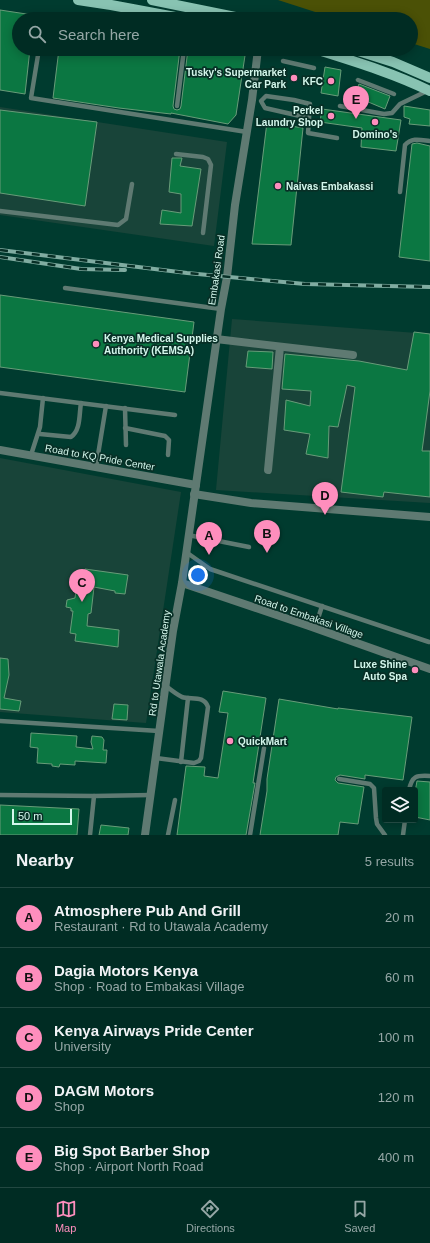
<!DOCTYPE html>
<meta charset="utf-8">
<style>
:root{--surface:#002c23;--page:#0e3830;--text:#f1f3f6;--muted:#95a7a6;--line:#224841;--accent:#fe8ebd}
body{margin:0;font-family:Helvetica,sans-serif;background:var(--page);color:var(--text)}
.controls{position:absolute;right:12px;bottom:12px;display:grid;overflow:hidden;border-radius:4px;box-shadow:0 2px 10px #0003}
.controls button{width:36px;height:36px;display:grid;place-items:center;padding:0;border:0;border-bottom:1px solid var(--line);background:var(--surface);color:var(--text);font:20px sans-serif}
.scale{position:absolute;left:12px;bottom:10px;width:60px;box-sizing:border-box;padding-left:4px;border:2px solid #d4f7ec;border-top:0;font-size:11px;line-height:14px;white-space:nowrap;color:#d4f7ec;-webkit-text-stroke:3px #082f26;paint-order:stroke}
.you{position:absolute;left:198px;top:575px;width:14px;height:14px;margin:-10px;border:3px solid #fff;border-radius:50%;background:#1a73e8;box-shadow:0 0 0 6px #1a73e833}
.badge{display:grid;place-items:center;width:26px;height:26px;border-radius:50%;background:var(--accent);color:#111;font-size:13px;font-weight:700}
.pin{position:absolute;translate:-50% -33px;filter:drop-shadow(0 1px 2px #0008)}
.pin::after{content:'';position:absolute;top:21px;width:14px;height:12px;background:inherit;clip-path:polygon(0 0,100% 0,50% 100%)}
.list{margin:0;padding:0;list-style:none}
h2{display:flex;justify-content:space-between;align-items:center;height:52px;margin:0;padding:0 16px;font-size:17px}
h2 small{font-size:13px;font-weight:400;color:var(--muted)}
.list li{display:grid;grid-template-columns:26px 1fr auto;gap:12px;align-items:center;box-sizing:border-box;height:60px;padding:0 16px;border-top:1px solid var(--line)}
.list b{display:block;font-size:15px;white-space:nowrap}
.list p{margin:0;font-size:13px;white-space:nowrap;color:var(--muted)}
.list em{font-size:13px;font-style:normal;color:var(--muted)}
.icon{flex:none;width:22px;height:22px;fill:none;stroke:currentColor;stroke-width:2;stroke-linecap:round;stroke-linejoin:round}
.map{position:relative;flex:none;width:430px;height:835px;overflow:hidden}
.search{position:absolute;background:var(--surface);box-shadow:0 2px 10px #0003;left:12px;right:12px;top:12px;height:44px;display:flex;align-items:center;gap:10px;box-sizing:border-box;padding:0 14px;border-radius:22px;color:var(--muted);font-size:15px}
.sheet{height:352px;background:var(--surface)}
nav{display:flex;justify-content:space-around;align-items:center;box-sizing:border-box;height:56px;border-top:1px solid var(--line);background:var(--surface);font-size:11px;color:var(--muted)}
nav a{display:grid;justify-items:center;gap:2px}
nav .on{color:var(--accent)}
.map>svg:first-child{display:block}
.built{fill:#184439}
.green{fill:#4b5106}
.building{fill:#0b7742;stroke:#689c79}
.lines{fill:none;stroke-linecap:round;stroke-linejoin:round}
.service{stroke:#5f7a72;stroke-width:4.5}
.minor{stroke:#5f7a72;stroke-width:8}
.primary{stroke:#88c3b2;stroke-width:10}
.rail-casing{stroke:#80aca1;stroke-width:4}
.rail{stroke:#082f26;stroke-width:2.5;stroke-dasharray:8;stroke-linecap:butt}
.poi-dot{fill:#fe8ebd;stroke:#082f26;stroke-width:1.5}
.labels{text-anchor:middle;stroke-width:3.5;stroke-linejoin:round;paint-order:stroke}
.poi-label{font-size:10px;font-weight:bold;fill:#d4f7ec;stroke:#082f26;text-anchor:end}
.street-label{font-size:10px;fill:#d4f7ec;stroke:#082f26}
</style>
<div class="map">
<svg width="430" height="835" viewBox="0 0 430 835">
<rect width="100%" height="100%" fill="#003b2f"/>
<g class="built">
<path d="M0,107L227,142L214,246L0,215Z"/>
<path d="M232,319L430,334V503L216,490Z"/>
<path d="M0,458L181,492L146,723L0,712Z"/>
</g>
<path class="green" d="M278,0H430V49L411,43V19H337Z"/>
<g class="building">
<path d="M0,10L33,15L32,19H19V49H30L25,94L0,90Z"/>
<path d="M59,49H180L173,106L174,109L177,110L180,109L181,106L188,49H246L236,115L228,124L171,113V114L119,108L53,98Z"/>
<path d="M325,67L341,70L338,96L321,93Z"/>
<path d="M359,84L390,96L385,109L354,96Z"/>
<path d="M404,106L430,110V126L409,124L410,119L404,117Z"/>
<path d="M322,109L401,120L396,151L361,147L362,128L320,122Z"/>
<path d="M0,110L97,122L85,206L0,193Z"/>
<path d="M267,122L303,128L291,245L252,244Z"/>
<path d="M417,143L430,146V261L399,257L412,144Z"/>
<path d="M172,158H182L180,166L201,169L192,226L160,224L162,210L181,213V194L169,192Z"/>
<path d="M0,295L194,322L185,392L0,367Z"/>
<path d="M414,332L430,334V391L422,451H430V497L384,492L383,497L341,492L355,387L347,385L338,427L329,426L328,458L306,454L310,434L284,430L286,400L310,406L311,391L282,389L285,354L359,361L407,370Z"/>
<path d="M248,351L273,352L272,369L246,367Z"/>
<path d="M85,569L128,575L125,594L115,593V591L94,587L91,613L88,614L87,626L119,630L118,647L75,641L76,634L70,633L73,611H71V608L66,607L67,600L75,598L78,576L84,577Z"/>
<path d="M0,658L8,659L9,675L4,698L21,701L19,711L0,709Z"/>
<path d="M223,691L266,698L253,783H255L246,835H177L186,766L205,767L204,776L218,778L228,713L219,712Z"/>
<path d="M279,699L338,709V708L412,717L403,780L365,775V779L340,775L336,777L335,780L338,783L364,787L358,824L340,822L338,835H260L267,791V779Z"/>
<path d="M114,704L128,705L127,720L112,719Z"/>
<path d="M31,733L77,736L76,747L93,749L91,742L92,736L102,737L104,740L103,750H107L106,763L75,761V765L60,764L59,767L52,766V764L37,763L38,748L30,747Z"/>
<path d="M417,781L430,782V820L415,817V792Z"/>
<path d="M0,805L79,809L77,835H0Z"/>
<path d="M101,825L129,828L128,835H99Z"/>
</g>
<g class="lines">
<g class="service">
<path d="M39,49L31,98L247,132"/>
<path d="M283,61L314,68"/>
<path d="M358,80L394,94"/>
<path d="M266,96L294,100L310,104L309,118L265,108L261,101Z"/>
<path d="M177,106L184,49"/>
<path d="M340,106L384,114L392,113L400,104L427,91"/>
<path d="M309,118L308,133L337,138"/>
<path d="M176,154L203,157L208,159L211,165L203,233"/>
<path d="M301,185L328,189"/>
<path d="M400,192L405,145C412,137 421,140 430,141"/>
<path d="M0,211L118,225L126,219L132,184"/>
<path d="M65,288L221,309"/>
<path d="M0,393L175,415"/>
<path d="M125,408L126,445"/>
<path d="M125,428L165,436L169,440L168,455"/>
<path d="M40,434L71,437C81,430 79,414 81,403"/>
<path d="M31,455L40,427L43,398"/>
<path d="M96,467L106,406"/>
<path d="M188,535L249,547"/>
<path d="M186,552L210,569L429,642"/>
<path d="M315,628L322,606"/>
<path d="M0,721L159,731"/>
<path d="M156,758L194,763L199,761L201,758L208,707C204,695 191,700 182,697C176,694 171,690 166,686"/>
<path d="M181,762L188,698"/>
<path d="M339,779L370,784L374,788L376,818L377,824L385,835"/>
<path d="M409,790C412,776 416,775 430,776"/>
<path d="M0,795L94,796L151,795"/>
<path d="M90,835L94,796"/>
<path d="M168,835L175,800"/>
<path d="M250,835L264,748"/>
<path d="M403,835L405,820"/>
</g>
<g class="minor">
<path d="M216,339L353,355"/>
<path d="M0,450L196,485"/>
<path d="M268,470L280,347"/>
<path d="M194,494L251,503L430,517"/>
<path d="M182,583L309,626L430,669"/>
<path d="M145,835L173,631L182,583L221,309L227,277L235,205L252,100L258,49"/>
</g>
<g class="primary">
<path d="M78,0L111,5L186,19"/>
<path d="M152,0L245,19"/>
<path d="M315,49C353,61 393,73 430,91"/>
<path d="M352,49L393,62L430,78"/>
</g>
<defs>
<g id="rail">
<path d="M0,250L187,273L305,284L430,287"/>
<path d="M0,257L81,269L125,270"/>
</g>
</defs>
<use href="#rail" class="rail-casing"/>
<use href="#rail" class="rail"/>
</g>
<g class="poi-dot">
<circle cx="294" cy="78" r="4"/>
<circle cx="331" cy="81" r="4"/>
<circle cx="331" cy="116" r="4"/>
<circle cx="375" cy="122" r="4"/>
<circle cx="278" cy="186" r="4"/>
<circle cx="96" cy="344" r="4"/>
<circle cx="415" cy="670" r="4"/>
<circle cx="230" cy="741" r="4"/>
</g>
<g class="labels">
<g class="poi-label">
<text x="286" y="76">Tusky's Supermarket<tspan x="286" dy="12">Car Park</tspan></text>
<text x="323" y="85">KFC</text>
<text x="323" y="114">Perkel<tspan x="323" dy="12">Laundry Shop</tspan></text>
<text x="375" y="138" text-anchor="middle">Domino's</text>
<text x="286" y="190" text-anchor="start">Naivas Embakassi</text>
<text x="104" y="342" text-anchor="start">Kenya Medical Supplies<tspan x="104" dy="12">Authority (KEMSA)</tspan></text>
<text x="407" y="668">Luxe Shine<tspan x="407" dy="12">Auto Spa</tspan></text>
<text x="238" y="745" text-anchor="start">QuickMart</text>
</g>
<g class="street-label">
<text transform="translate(216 270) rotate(-82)" y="4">Embakasi Road</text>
<text transform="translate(100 457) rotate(10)" y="4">Road to KQ Pride Center</text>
<text transform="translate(309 616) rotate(19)" y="4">Road to Embakasi Village</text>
<text transform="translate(159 663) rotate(-82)" y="4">Rd to Utawala Academy</text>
</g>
</g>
</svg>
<div class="controls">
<button><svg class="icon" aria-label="layers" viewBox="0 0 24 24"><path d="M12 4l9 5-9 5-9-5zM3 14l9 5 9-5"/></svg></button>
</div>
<div class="scale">50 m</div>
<div class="you"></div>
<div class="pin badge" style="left:209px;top:555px">A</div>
<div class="pin badge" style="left:267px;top:553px">B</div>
<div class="pin badge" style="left:82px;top:602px">C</div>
<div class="pin badge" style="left:325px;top:515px">D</div>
<div class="pin badge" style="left:356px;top:119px">E</div>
<div class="search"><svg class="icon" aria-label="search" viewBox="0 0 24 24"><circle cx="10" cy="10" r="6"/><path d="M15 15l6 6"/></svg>Search here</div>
</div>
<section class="sheet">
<h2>Nearby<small>5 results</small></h2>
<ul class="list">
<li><span class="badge">A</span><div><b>Atmosphere Pub And Grill</b><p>Restaurant · Rd to Utawala Academy</p></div><em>20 m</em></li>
<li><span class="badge">B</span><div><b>Dagia Motors Kenya</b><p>Shop · Road to Embakasi Village</p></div><em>60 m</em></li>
<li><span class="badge">C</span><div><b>Kenya Airways Pride Center</b><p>University</p></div><em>100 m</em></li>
<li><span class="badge">D</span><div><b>DAGM Motors</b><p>Shop</p></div><em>120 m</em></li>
<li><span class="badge">E</span><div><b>Big Spot Barber Shop</b><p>Shop · Airport North Road</p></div><em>400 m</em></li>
</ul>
</section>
<nav>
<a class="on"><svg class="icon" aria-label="map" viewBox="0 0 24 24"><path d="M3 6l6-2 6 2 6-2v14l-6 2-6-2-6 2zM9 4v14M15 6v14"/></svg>Map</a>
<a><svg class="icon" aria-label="directions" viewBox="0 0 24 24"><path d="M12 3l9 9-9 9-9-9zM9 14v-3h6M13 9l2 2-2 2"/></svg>Directions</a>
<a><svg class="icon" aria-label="saved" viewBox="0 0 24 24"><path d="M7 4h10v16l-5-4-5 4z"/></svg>Saved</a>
</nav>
